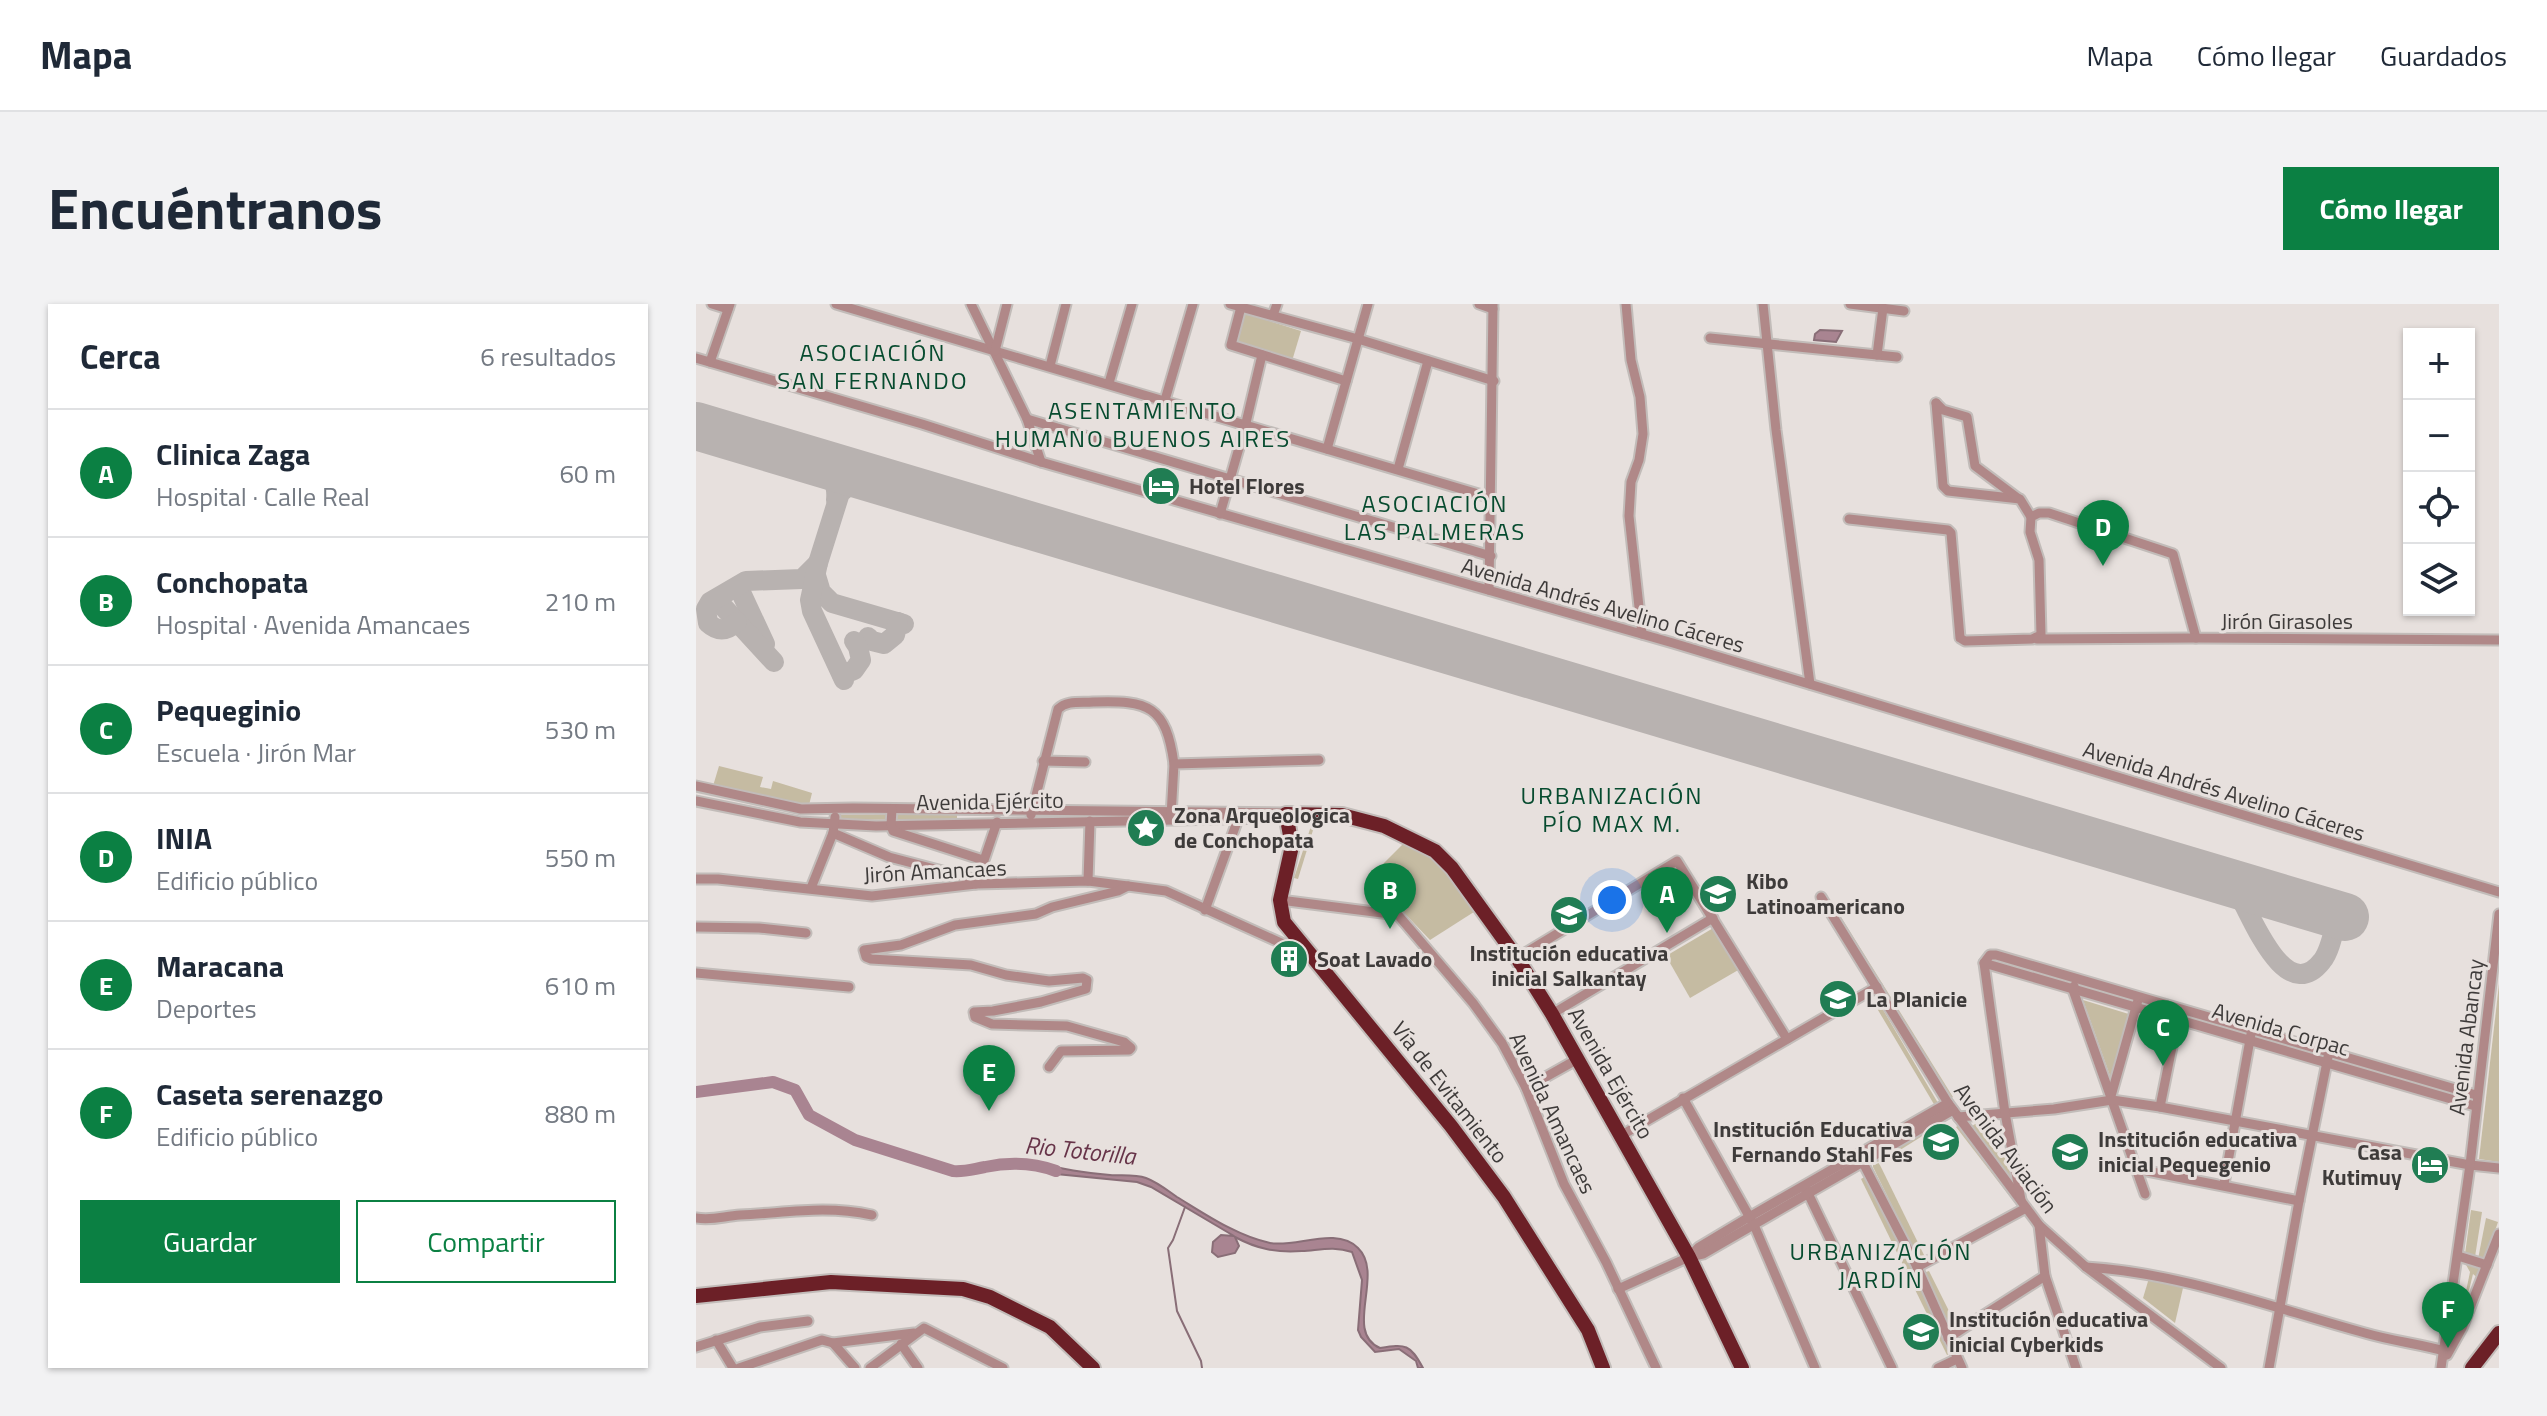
<!DOCTYPE html>
<html lang="es">
<meta charset="utf-8">
<style>
:root{--surface:#fff;--page:#f2f2f3;--text:#1f2937;--muted:#747a83;--line:#e0e1e3;--accent:#0b8043}
body{margin:0;font-family:"Titillium Web",sans-serif;background:var(--page);color:var(--text)}
.controls{position:absolute;right:24px;top:24px;display:grid;overflow:hidden;border-radius:0px;box-shadow:0 2px 6px #0004}
.controls button{width:72px;height:72px;display:grid;place-items:center;padding:0;border:0;border-bottom:2px solid var(--line);background:var(--surface);color:var(--text);font:40px sans-serif}
.you{position:absolute;left:916px;top:596px;width:28px;height:28px;margin:-20px;border:6px solid #fff;border-radius:50%;background:#1a73e8;box-shadow:0 0 0 12px #1a73e833}
.badge{display:grid;place-items:center;width:52px;height:52px;border-radius:50%;background:var(--accent);color:#fff;font-size:26px;font-weight:700}
.pin{position:absolute;translate:-50% -66px;filter:drop-shadow(0 2px 4px #0008)}
.pin::after{content:'';position:absolute;top:42px;width:28px;height:24px;background:inherit;clip-path:polygon(0 0,100% 0,50% 100%)}
.list{margin:0;padding:0;list-style:none}
h2{display:flex;justify-content:space-between;align-items:center;height:104px;margin:0;padding:0 32px;font-size:34px}
h2 small{font-size:26px;font-weight:400;color:var(--muted)}
.list li{display:grid;grid-template-columns:52px 1fr auto;gap:24px;align-items:center;box-sizing:border-box;height:128px;padding:0 32px;border-top:2px solid var(--line)}
.list b{display:block;font-size:30px;white-space:nowrap}
.list p{margin:0;font-size:26px;white-space:nowrap;color:var(--muted)}
.list em{font-size:26px;font-style:normal;color:var(--muted)}
.actions{display:flex;gap:16px;padding:24px 32px}
.actions a{flex:1;padding:18px 0;border:2px solid var(--accent);border-radius:0px;text-align:center;font-size:28px;color:var(--accent)}
.actions .main{background:var(--accent);color:#fff}
.icon{flex:none;width:44px;height:44px;fill:none;stroke:currentColor;stroke-width:2;stroke-linecap:round;stroke-linejoin:round}
.map{position:relative;flex:none;width:1803px;height:1064px;overflow:hidden;border-radius:0px}
header{display:flex;align-items:center;gap:48px;box-sizing:border-box;height:112px;padding:0 40px;background:var(--surface);border-bottom:2px solid var(--line)}
header strong{font-size:38px}
nav{display:flex;gap:44px;margin-inline-start:auto;font-size:28px}
.intro{display:flex;align-items:center;justify-content:space-between;box-sizing:border-box;height:192px;padding:0 48px}
h1{margin:0;font-size:56px}
.button{padding:20px 36px;border-radius:0px;background:var(--accent);color:#fff;font-size:28px;font-weight:700}
main{display:flex;gap:48px;padding:0 48px}
aside{flex:1;background:var(--surface);border-radius:0px;box-shadow:0 2px 6px #0004}
.map>svg:first-child{display:block}
.green{fill:#c5bba2}
.water{fill:#a98491;stroke:#896e77;stroke-width:2}
.lines{fill:none;stroke-linecap:round;stroke-linejoin:round}
.stream{stroke:#896e77;stroke-width:2}
.river{stroke:#a98491;stroke-width:12}
.taxiway{stroke:#b8b2b0;stroke-width:20}
.runway{stroke:#b8b2b0;stroke-width:48}
.minor-casing{stroke:#c2bcb9;stroke-width:13}
.highway-casing{stroke:#c2bcb9;stroke-width:18}
.minor{stroke:#b08888;stroke-width:9}
.highway{stroke:#6c2027;stroke-width:14}
.labels{text-anchor:middle;stroke-width:6;stroke-linejoin:round;paint-order:stroke}
.poi-label{font-size:22px;font-weight:bold;fill:#3e3b3a;stroke:#e7e0dd;text-anchor:start}
.street-label{font-size:22px;fill:#3e3b3a;stroke:#e7e0dd}
.neighbourhood-label{font-size:24px;letter-spacing:2px;fill:#074b2f;stroke:#e7e0dd}
.water-label{font-size:24px;font-style:italic;fill:#673449;stroke:#e7e0dd}
</style>
<header>
<strong>Mapa</strong>
<nav><a>Mapa</a><a>Cómo llegar</a><a>Guardados</a></nav>
</header>
<div class="intro"><h1>Encuéntranos</h1><a class="button">Cómo llegar</a></div>
<main>
<aside>
<h2>Cerca<small>6 resultados</small></h2>
<ul class="list">
<li><span class="badge">A</span><div><b>Clinica Zaga</b><p>Hospital · Calle Real</p></div><em>60 m</em></li>
<li><span class="badge">B</span><div><b>Conchopata</b><p>Hospital · Avenida Amancaes</p></div><em>210 m</em></li>
<li><span class="badge">C</span><div><b>Pequeginio</b><p>Escuela · Jirón Mar</p></div><em>530 m</em></li>
<li><span class="badge">D</span><div><b>INIA</b><p>Edificio público</p></div><em>550 m</em></li>
<li><span class="badge">E</span><div><b>Maracana</b><p>Deportes</p></div><em>610 m</em></li>
<li><span class="badge">F</span><div><b>Caseta serenazgo</b><p>Edificio público</p></div><em>880 m</em></li>
</ul>
<div class="actions"><a class="main">Guardar</a><a>Compartir</a></div>
</aside>
<div class="map">
<svg width="1803" height="1064" viewBox="0 0 1803 1064">
<rect width="100%" height="100%" fill="#e7e0dd"/>
<g class="green">
<path d="M548,9L605,27L596,57L538,39Z"/>
<path d="M23,462L67,473L64,483L75,485L77,477L116,489L113,501L17,482Z"/>
<path d="M261,510V515L142,516L143,511Z"/>
<path d="M616,519L618,523L602,575L598,574Z"/>
<path d="M708,539L737,555L781,606L734,636L674,573Z"/>
<path d="M1135,597L1257,793L1253,796L1131,598Z"/>
<path d="M1019,623L1044,665L994,694L970,652Z"/>
<path d="M1803,680V858L1783,855Z"/>
<path d="M1387,696L1436,711L1418,783Z"/>
<path d="M1183,699L1245,804L1242,807L1179,701Z"/>
<path d="M1249,813L1255,814L1185,858L1175,857Z"/>
<path d="M1284,817L1317,866L1321,883L1276,822Z"/>
<path d="M1265,820L1323,900L1322,903L1260,823Z"/>
<path d="M1183,859L1229,953L1223,956L1177,863V861Z"/>
<path d="M1170,872L1257,1048L1251,1051L1165,875Z"/>
<path d="M1775,906L1786,908L1779,953L1769,950Z"/>
<path d="M1790,914L1802,918L1789,956L1782,955Z"/>
<path d="M1769,959L1788,965L1783,975L1777,970L1766,1015L1754,1044L1750,1042L1763,997H1768L1774,968Z"/>
<path d="M1233,967L1261,1023L1255,1025L1227,969Z"/>
<path d="M1453,974L1487,984L1479,1019L1447,994Z"/>
</g>
<g class="water">
<path d="M1124,26L1146,27L1140,38L1118,36L1119,30Z"/>
<path d="M348,860C369,866 392,869 414,871C425,872 439,870 450,874C461,878 471,886 481,893C509,910 541,932 574,939C600,944 640,922 662,944C689,970 647,1028 684,1044C710,1040 714,1040 727,1064H722L720,1057L703,1045L679,1048L665,1033L662,1026L666,976L656,948C638,942 624,946 606,947C581,949 561,945 539,933L543,942L539,949L522,953L516,948L517,938L525,931L538,932L455,883L441,878L360,870L348,866Z"/>
</g>
<g class="lines">
<path class="stream" d="M489,903L477,936L472,944L481,1007L505,1057L506,1064"/>
<path class="river" d="M0,788L77,778L99,786L113,811L159,836L257,867C269,868 277,865 289,863C313,858 338,859 360,867"/>
<g class="taxiway">
<path d="M120,158C134,169 142,178 140,196"/>
<path d="M119,268L125,288L136,299L208,320"/>
<path d="M42,282L69,340"/>
<path d="M20,295L78,358"/>
<path d="M41,318C31,327 22,328 12,319L10,305L14,298L50,277L106,275L122,259"/>
<path d="M172,333L176,337L188,340L199,331L202,318"/>
<path d="M146,371L158,366L165,356L162,343L158,337"/>
<path d="M148,376L116,307L114,296L122,259L144,189L157,178L176,174"/>
<path d="M1529,577C1534,583 1541,588 1545,595C1558,618 1591,702 1626,657C1635,646 1638,624 1642,610"/>
</g>
<path class="runway" d="M0,122L1649,613"/>
<defs>
<g id="minor">
<path d="M16,0L32,5"/>
<path d="M140,0L796,194"/>
<path d="M275,0L331,115L345,158"/>
<path d="M534,0L662,35L798,77"/>
<path d="M783,0L797,5"/>
<path d="M930,0L935,56L944,93L947,130L943,156L935,178L933,212L946,330"/>
<path d="M1067,0L1080,126L1114,380"/>
<path d="M1154,0L1208,7"/>
<path d="M545,3L535,41L650,77"/>
<path d="M577,11L581,0"/>
<path d="M1014,34L1201,53"/>
<path d="M299,47L311,0"/>
<path d="M1181,51L1187,4"/>
<path d="M0,54L226,120L345,158L977,339L1803,588"/>
<path d="M14,58L34,0"/>
<path d="M354,62L370,0"/>
<path d="M413,79L436,0"/>
<path d="M469,96L497,0"/>
<path d="M1240,99L1247,182L1252,187L1324,195L1335,213"/>
<path d="M1240,99L1247,106L1271,113L1279,162L1323,195"/>
<path d="M331,115L795,252"/>
<path d="M631,145L672,0"/>
<path d="M702,165L732,57"/>
<path d="M524,210L549,123L566,51"/>
<path d="M1153,215L1252,226L1255,229L1264,334L1269,337L1336,335L1345,331L1343,256L1334,228L1335,213L1343,209H1353L1477,250L1500,334L1803,336"/>
<path d="M793,286L797,0"/>
<path d="M1341,335L1500,334"/>
<path d="M347,457L389,458"/>
<path d="M0,482L105,505L157,504L587,509"/>
<path d="M0,497L104,518L180,522L578,514L590,510"/>
<path d="M196,505L195,521L197,527L287,556"/>
<path d="M335,511L362,405C371,396 385,399 397,398C453,396 470,402 478,460"/>
<path d="M475,512L478,460L623,456"/>
<path d="M139,513L137,529L193,553L281,576"/>
<path d="M0,575H22L176,592L280,580L392,577L432,582"/>
<path d="M392,577L394,517"/>
<path d="M280,580L301,518"/>
<path d="M115,584L137,529"/>
<path d="M1125,593L1252,799L1343,921L1390,963L1525,1064"/>
<path d="M584,596L702,611L777,699L806,739L830,784L868,880L910,958L960,1064"/>
<path d="M509,606L542,515"/>
<path d="M0,623L63,624L110,629"/>
<path d="M821,654L981,557L1091,735"/>
<path d="M1288,659L1779,802"/>
<path d="M0,669L153,683"/>
<path d="M1378,682L1377,686L1449,890"/>
<path d="M856,710L1017,614"/>
<path d="M353,763L365,747L433,746L435,744L428,738L371,722L296,720L279,713L278,708L297,707L345,698L390,685L391,676L387,674L353,677L310,671L275,661L175,655L170,653L168,646L205,641L259,621L340,610L356,603L422,587L432,582L470,587L614,652"/>
<path d="M830,784L880,756"/>
<path d="M1415,792L1442,696"/>
<path d="M987,794L1058,921L1119,1064"/>
<path d="M1464,803L1483,708"/>
<path d="M1262,813L1358,805L1416,796L1464,803L1774,861L1803,864"/>
<path d="M926,831L1181,683"/>
<path d="M1165,855L1221,963L1266,1064"/>
<path d="M1441,865L1603,897"/>
<path d="M1528,880L1555,730"/>
<path d="M1109,883L1196,1064"/>
<path d="M1325,896L1309,809L1295,710L1288,659L1294,651H1300L1780,791"/>
<path d="M0,914C16,917 28,912 44,911C90,909 129,901 176,911"/>
<path d="M1343,921L1349,972L1380,1064"/>
<path d="M1762,952L1791,961"/>
<path d="M993,953L1003,943L1053,913L1252,799"/>
<path d="M1221,963L1330,904"/>
<path d="M1390,963C1486,969 1577,1004 1669,1029C1696,1037 1725,1040 1752,1048"/>
<path d="M922,985L993,953L1007,950L1257,806"/>
<path d="M1252,1034L1349,972"/>
<path d="M20,1036L37,1064"/>
<path d="M137,1039L159,1064"/>
<path d="M205,1040L222,1064"/>
<path d="M0,1043L64,1023L112,1017"/>
<path d="M1751,1051L1766,1024L1803,930"/>
<path d="M43,1064L126,1036L137,1039L218,1029"/>
<path d="M174,1064L228,1024L307,1064"/>
<path d="M1242,1064L1261,1055"/>
<path d="M1573,1064L1603,897L1632,753"/>
<path d="M1745,1064L1774,861L1803,610"/>
</g>
<g id="highway">
<path d="M0,992L135,978L267,985L294,993L354,1023L397,1064"/>
<path d="M907,1064L892,1026L808,893L755,822L588,618L584,596L596,542L590,510L646,511L688,522L739,547L756,564L821,654L856,710L993,953L1046,1064"/>
<path d="M1776,1064L1803,1029"/>
</g>
</defs>
<use href="#minor" class="minor-casing"/>
<use href="#highway" class="highway-casing"/>
<use href="#minor" class="minor"/>
<use href="#highway" class="highway"/>
</g>
<defs>
<symbol id="hotel-disc" viewBox="-11 -11 22 22"><circle r="9.5" fill="#207d53" stroke="#e7e0dd"/><path d="M-6-4.5h1.5V1H6V5H4.5V3h-9V5H-6ZM-4 0a1.8 1.8 0 1 1 3.6 0ZM.5 0V-2.5h3Q6-2.5 6 0Z" fill="#fff"/></symbol>
<symbol id="sight-disc" viewBox="-11 -11 22 22"><circle r="9.5" fill="#207d53" stroke="#e7e0dd"/><path d="M0-6L1.8-2.2L6-1.7L2.9 1.2L3.7 5.4L0 3.3L-3.7 5.4L-2.9 1.2L-6-1.7L-1.8-2.2Z" fill="#fff"/></symbol>
<symbol id="school-disc" viewBox="-11 -11 22 22"><circle r="9.5" fill="#207d53" stroke="#e7e0dd"/><path d="M0-5L7-2L0 1L-7-2ZM-4 1L0 2.5L4 1V4Q0 6-4 4Z" fill="#fff"/></symbol>
<symbol id="building-disc" viewBox="-11 -11 22 22"><circle r="9.5" fill="#207d53" stroke="#e7e0dd"/><path d="M-4-6H4V6H1V3H-1V6H-4ZM-2.5-4.3h1.7v1.8h-1.7ZM.8-4.3h1.7v1.8H.8ZM-2.5-1h1.7V.8h-1.7ZM.8-1h1.7V.8H.8Z" fill="#fff"/></symbol>
</defs>
<g fill-rule="evenodd">
<use href="#hotel-disc" x="443" y="160" width="44" height="44"/>
<use href="#sight-disc" x="428" y="502" width="44" height="44"/>
<use href="#school-disc" x="1000" y="568" width="44" height="44"/>
<use href="#school-disc" x="851" y="589" width="44" height="44"/>
<use href="#building-disc" x="571" y="633" width="44" height="44"/>
<use href="#school-disc" x="1120" y="673" width="44" height="44"/>
<use href="#school-disc" x="1223" y="816" width="44" height="44"/>
<use href="#school-disc" x="1352" y="826" width="44" height="44"/>
<use href="#hotel-disc" x="1712" y="839" width="44" height="44"/>
<use href="#school-disc" x="1203" y="1006" width="44" height="44"/>
</g>
<g class="labels">
<g class="poi-label">
<text x="493" y="190">Hotel Flores</text>
<text x="478" y="519">Zona Arqueologica<tspan x="478" dy="25">de Conchopata</tspan></text>
<text x="1050" y="585">Kibo<tspan x="1050" dy="25">Latinoamericano</tspan></text>
<text x="873" y="657" text-anchor="middle">Institución educativa<tspan x="873" dy="25">inicial Salkantay</tspan></text>
<text x="621" y="663">Soat Lavado</text>
<text x="1170" y="703">La Planicie</text>
<text x="1217" y="833" text-anchor="end">Institución Educativa<tspan x="1217" dy="25">Fernando Stahl Fes</tspan></text>
<text x="1402" y="843">Institución educativa<tspan x="1402" dy="25">inicial Pequegenio</tspan></text>
<text x="1706" y="856" text-anchor="end">Casa<tspan x="1706" dy="25">Kutimuy</tspan></text>
<text x="1253" y="1023">Institución educativa<tspan x="1253" dy="25">inicial Cyberkids</tspan></text>
</g>
<g class="street-label">
<text transform="translate(907 301) rotate(16)" y="8">Avenida Andrés Avelino Cáceres</text>
<text x="1591" y="325">Jirón Girasoles</text>
<text transform="translate(1528 487) rotate(17)" y="8">Avenida Andrés Avelino Cáceres</text>
<text transform="translate(294 497) rotate(-1)" y="8">Avenida Ejército</text>
<text transform="translate(239 567) rotate(-3)" y="8">Jirón Amancaes</text>
<text transform="translate(1585 725) rotate(16)" y="8">Avenida Corpac</text>
<text transform="translate(1770 733) rotate(-83)" y="8">Avenida Abancay</text>
<text transform="translate(915 769) rotate(60)" y="8">Avenida Ejército</text>
<text transform="translate(754 788) rotate(52)" y="8">Vía de Evitamiento</text>
<text transform="translate(857 809) rotate(65)" y="8">Avenida Amancaes</text>
<text transform="translate(1310 844) rotate(53)" y="8">Avenida Aviación</text>
</g>
<g class="neighbourhood-label">
<text x="177" y="57">ASOCIACIÓN<tspan x="177" dy="28">SAN FERNANDO</tspan></text>
<text x="447" y="115">ASENTAMIENTO<tspan x="447" dy="28">HUMANO BUENOS AIRES</tspan></text>
<text x="739" y="208">ASOCIACIÓN<tspan x="739" dy="28">LAS PALMERAS</tspan></text>
<text x="916" y="500">URBANIZACIÓN<tspan x="916" dy="28">PÍO MAX M.</tspan></text>
<text x="1185" y="956">URBANIZACIÓN<tspan x="1185" dy="28">JARDÍN</tspan></text>
</g>
<g class="water-label">
<text transform="translate(384 847) rotate(6)" y="8">Rio Totorilla</text>
</g>
</g>
</svg>
<div class="controls">
<button>+</button>
<button>−</button>
<button><svg class="icon" aria-label="locate" viewBox="0 0 24 24"><circle cx="12" cy="12" r="6"/><path d="M12 2v4M12 18v4M2 12h4M18 12h4"/></svg></button>
<button><svg class="icon" aria-label="layers" viewBox="0 0 24 24"><path d="M12 4l9 5-9 5-9-5zM3 14l9 5 9-5"/></svg></button>
</div>
<div class="you"></div>
<div class="pin badge" style="left:971px;top:629px">A</div>
<div class="pin badge" style="left:694px;top:625px">B</div>
<div class="pin badge" style="left:1467px;top:762px">C</div>
<div class="pin badge" style="left:1407px;top:262px">D</div>
<div class="pin badge" style="left:293px;top:807px">E</div>
<div class="pin badge" style="left:1752px;top:1044px">F</div>
</div>
</main>
